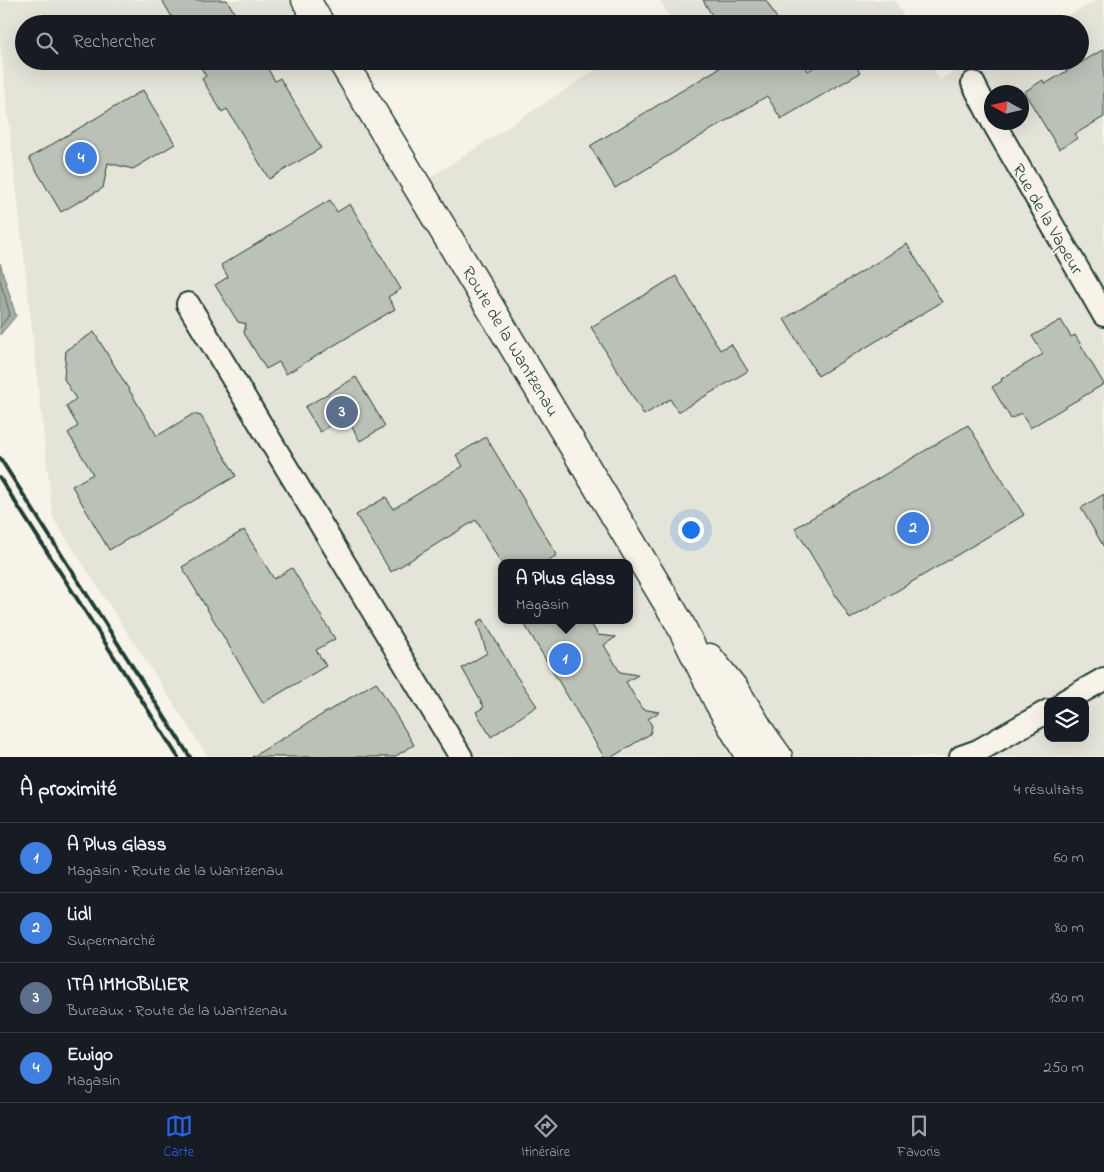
<!DOCTYPE html>
<html lang="fr">
<meta charset="utf-8">
<style>
:root{--surface:#171b24;--page:#242831;--text:#f1f3f6;--muted:#9ea1a6;--line:#363941;--accent:#2563eb}
body{margin:0;font-family:"Indie Flower",sans-serif;background:var(--page);color:var(--text)}
.controls{position:absolute;right:15px;bottom:15px;display:grid;overflow:hidden;border-radius:10px;box-shadow:0 5px 20px #0002}
.controls button{width:45px;height:45px;display:grid;place-items:center;padding:0;border:0;border-bottom:1px solid var(--line);background:var(--surface);color:var(--text);font:25px sans-serif}
.compass{position:absolute;left:984px;top:85px;width:45px;height:45px;border-radius:50%;background:var(--surface);box-shadow:0 5px 20px #0002;rotate:278deg}
.you{position:absolute;left:690px;top:529px;width:18px;height:18px;margin:-12px;border:4px solid #fff;border-radius:50%;background:#1a73e8;box-shadow:0 0 0 8px #1a73e833}
.badge{display:grid;place-items:center;width:32px;height:32px;border-radius:50%;background:var(--accent);color:#fff;font-size:16px;font-weight:700}
.pin{position:absolute;translate:-50% -50%;border:2px solid #fff;box-shadow:0 1px 5px #0006}
.popup{position:absolute;left:498px;top:559px;width:135px;height:65px;box-sizing:border-box;display:grid;place-content:center;border-radius:10px;background:var(--surface);filter:drop-shadow(0 1px 4px #0005);font-size:16px;white-space:nowrap;color:var(--muted)}
.popup b{font-size:19px;color:var(--text)}
.popup::after{content:'';position:absolute;left:50%;top:100%;margin-left:-10px;border:10px solid transparent;border-top-color:var(--surface)}
.list{margin:0;padding:0;list-style:none}
h2{display:flex;justify-content:space-between;align-items:center;height:65px;margin:0;padding:0 20px;font-size:21px}
h2 small{font-size:16px;font-weight:400;color:var(--muted)}
.list li{display:grid;grid-template-columns:32px 1fr auto;gap:15px;align-items:center;box-sizing:border-box;height:70px;padding:0 20px;border-top:1px solid var(--line)}
.list b{display:block;font-size:19px;white-space:nowrap}
.list p{margin:0;font-size:16px;white-space:nowrap;color:var(--muted)}
.list em{font-size:16px;font-style:normal;color:var(--muted)}
.icon{flex:none;width:28px;height:28px;fill:none;stroke:currentColor;stroke-width:2;stroke-linecap:round;stroke-linejoin:round}
.map{position:relative;flex:none;width:1104px;height:757px;overflow:hidden}
.search{position:absolute;background:var(--surface);box-shadow:0 5px 20px #0002;left:15px;right:15px;top:15px;height:55px;display:flex;align-items:center;gap:12px;box-sizing:border-box;padding:0 18px;border-radius:28px;color:var(--muted);font-size:19px}
.sheet{height:345px;background:var(--surface)}
nav{display:flex;justify-content:space-around;align-items:center;box-sizing:border-box;height:70px;border-top:1px solid var(--line);background:var(--surface);font-size:14px;color:var(--muted)}
nav a{display:grid;justify-items:center;gap:2px}
nav .on{color:var(--accent)}
.map>svg:first-child{display:block}
.built{fill:#e5e4d9;fill-rule:evenodd}
.water{fill:#a4ada3;stroke:#6f8077}
.lines{fill:none;stroke-linecap:round;stroke-linejoin:round}
.shore{stroke:#546a60;stroke-width:1}
.building{fill:#bbc1b6;stroke:#1f3d34}
.minor-casing{stroke:#1f3d34;stroke-width:26}
.major-casing{stroke:#1f3d34;stroke-width:31}
.minor{stroke:#f7f3e8;stroke-width:22}
.major{stroke:#f7f3e8;stroke-width:28}
.rail{stroke:#1f3d34;stroke-width:4}
.labels{text-anchor:middle;stroke-width:4;stroke-linejoin:round;paint-order:stroke}
.street-label{font-size:18px;fill:#1f3d34;stroke:#f7f3e8}
</style>
<div class="map">
<svg width="1104" height="757" viewBox="0 0 1104 757">
<rect width="100%" height="100%" fill="#f7f3e8"/>
<filter id="ink" filterUnits="userSpaceOnUse"><feTurbulence type="fractalNoise" baseFrequency=".02" numOctaves="2"/><feDisplacementMap in="SourceGraphic" scale="10" xChannelSelector="R" yChannelSelector="G"/><feConvolveMatrix kernelMatrix="1 2 1 2 8 2 1 2 1" color-interpolation-filters="sRGB"/></filter>
<g filter="url(#ink)">
<g class="built">
<path d="M0,0H296L310,24H24V61H332L410,191L609,61H928L939,80L976,61H1080V24H1051L1098,0H1104V757H208L53,518L0,42ZM992,92H1022V122H992ZM501,563H629V620H501ZM1048,701H1085V738H1048Z"/>
<path d="M660,0H895L908,24H667L671,20Z"/>
</g>
<path class="water" d="M0,263L16,316L0,335Z"/>
<g class="lines">
<path class="shore" d="M0,280L10,314L0,327"/>
</g>
<g class="building">
<path d="M162,0H227L241,24H176Z"/>
<path d="M703,0H766L780,24H717Z"/>
<path d="M1104,49V117L1075,134L1078,138L1059,149L1024,92L1043,80L1045,84Z"/>
<path d="M197,61H263L275,81L280,78L321,148L269,179L227,109L222,112L202,79L206,76Z"/>
<path d="M731,61H803L808,71L824,61H853L860,73L781,119L767,96L615,188L590,146Z"/>
<path d="M143,90L175,144L133,169L108,163L103,188L61,212L29,158Z"/>
<path d="M330,200L337,212L350,204L401,289L388,297L395,309L286,374L279,362L266,369L244,333L246,324L238,322L215,285L228,277L221,265Z"/>
<path d="M907,244L942,302L818,376L784,319Z"/>
<path d="M676,276L720,350L731,344L748,371L678,412L670,399L644,415L591,327Z"/>
<path d="M1061,320L1071,337L1075,335L1104,384L1030,428L1021,413L1011,419L992,387L1002,381L1001,379L1043,354L1032,336Z"/>
<path d="M94,332L157,436L193,414L201,416L236,476L109,550L72,486L93,474L68,433L78,426L66,406L76,399L64,379L66,350Z"/>
<path d="M356,377L385,426L360,441L346,417L320,432L305,407Z"/>
<path d="M968,425L1024,515L850,619L795,528Z"/>
<path d="M486,437L557,555L544,563H501L476,520L391,572L356,515L386,497L393,509L463,466L456,455Z"/>
<path d="M1104,494V547L1081,508Z"/>
<path d="M244,530L274,579L292,568L335,639L316,650L326,666L263,703L182,567Z"/>
<path d="M483,619L515,674L537,706L491,737L476,712L484,707L462,668L487,653L477,622Z"/>
<path d="M522,620H589L598,635L616,637L604,645L620,672L638,675L626,682L642,709L659,712L648,719L652,726L650,734L612,757H604Z"/>
<path d="M376,682L414,745L394,757H252Z"/>
</g>
<g class="lines">
<defs>
<g id="minor">
<path d="M973,83L992,120"/>
<path d="M993,122L1104,315"/>
<path d="M188,304L461,757"/>
<path d="M1065,701L1104,679"/>
<path d="M961,757L978,751L1048,711"/>
</g>
<g id="major">
<path d="M306,0L320,24"/>
<path d="M342,61L679,622L718,701L750,757"/>
<path d="M709,658L735,690L763,736L778,757"/>
</g>
</defs>
<use href="#minor" class="minor-casing"/>
<use href="#major" class="major-casing"/>
<use href="#minor" class="minor"/>
<use href="#major" class="major"/>
<g class="rail">
<path d="M0,458L190,757"/>
<path d="M0,478L178,757"/>
</g>
</g>
</g>
<g class="labels">
<g class="street-label">
<text transform="translate(1048 219) rotate(60)" y="6">Rue de la Vapeur</text>
<text transform="translate(511 341) rotate(59)" y="6">Route de la Wantzenau</text>
</g>
</g>
</svg>
<div class="controls">
<button><svg class="icon" aria-label="layers" viewBox="0 0 24 24"><path d="M12 4l9 5-9 5-9-5zM3 14l9 5 9-5"/></svg></button>
</div>
<svg class="compass" viewBox="-18 -18 36 36"><path d="M0-13l5 13h-10z" fill="#e53935"/><path d="M0 13l5-13h-10z" fill="#9ea1a6"/></svg>
<div class="you"></div>
<div class="pin badge" style="left:565px;top:659px;background:#3f7fe0">1</div>
<div class="popup"><b>A Plus Glass</b>Magasin</div>
<div class="pin badge" style="left:913px;top:528px;background:#3f7fe0">2</div>
<div class="pin badge" style="left:342px;top:412px;background:#5c6f8a">3</div>
<div class="pin badge" style="left:81px;top:158px;background:#3f7fe0">4</div>
<div class="search"><svg class="icon" aria-label="search" viewBox="0 0 24 24"><circle cx="10" cy="10" r="6"/><path d="M15 15l6 6"/></svg>Rechercher</div>
</div>
<section class="sheet">
<h2>À proximité<small>4 résultats</small></h2>
<ul class="list">
<li><span class="badge" style="background:#3f7fe0">1</span><div><b>A Plus Glass</b><p>Magasin · Route de la Wantzenau</p></div><em>60 m</em></li>
<li><span class="badge" style="background:#3f7fe0">2</span><div><b>Lidl</b><p>Supermarché</p></div><em>80 m</em></li>
<li><span class="badge" style="background:#5c6f8a">3</span><div><b>ITA IMMOBILIER</b><p>Bureaux · Route de la Wantzenau</p></div><em>130 m</em></li>
<li><span class="badge" style="background:#3f7fe0">4</span><div><b>Ewigo</b><p>Magasin</p></div><em>250 m</em></li>
</ul>
</section>
<nav>
<a class="on"><svg class="icon" aria-label="map" viewBox="0 0 24 24"><path d="M3 6l6-2 6 2 6-2v14l-6 2-6-2-6 2zM9 4v14M15 6v14"/></svg>Carte</a>
<a><svg class="icon" aria-label="directions" viewBox="0 0 24 24"><path d="M12 3l9 9-9 9-9-9zM9 14v-3h6M13 9l2 2-2 2"/></svg>Itinéraire</a>
<a><svg class="icon" aria-label="saved" viewBox="0 0 24 24"><path d="M7 4h10v16l-5-4-5 4z"/></svg>Favoris</a>
</nav>
